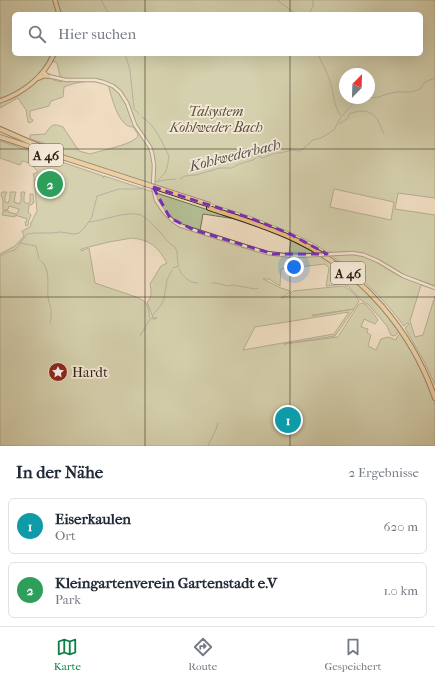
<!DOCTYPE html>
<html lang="de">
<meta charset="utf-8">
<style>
:root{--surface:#fff;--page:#f2f2f3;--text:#1f2937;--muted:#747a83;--line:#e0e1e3;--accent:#0b8043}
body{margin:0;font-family:"IM FELL French Canon",serif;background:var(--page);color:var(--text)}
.compass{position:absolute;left:339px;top:68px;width:36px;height:36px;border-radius:50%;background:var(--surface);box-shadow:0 4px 16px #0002;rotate:23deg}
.you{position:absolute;left:294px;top:267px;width:14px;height:14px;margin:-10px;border:3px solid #fff;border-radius:50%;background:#1a73e8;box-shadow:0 0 0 6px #1a73e833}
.badge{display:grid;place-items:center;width:26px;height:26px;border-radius:50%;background:var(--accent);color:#fff;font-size:13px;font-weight:700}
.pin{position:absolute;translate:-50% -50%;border:2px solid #fff;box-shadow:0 1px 4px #0006}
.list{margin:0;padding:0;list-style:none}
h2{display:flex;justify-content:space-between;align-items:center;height:52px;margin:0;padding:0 16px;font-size:17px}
h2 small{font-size:13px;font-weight:400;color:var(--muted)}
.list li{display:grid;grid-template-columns:26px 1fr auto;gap:12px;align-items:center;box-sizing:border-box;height:56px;margin:0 8px 8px;padding:0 8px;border:1px solid var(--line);border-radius:6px}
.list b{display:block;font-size:15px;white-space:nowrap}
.list p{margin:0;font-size:13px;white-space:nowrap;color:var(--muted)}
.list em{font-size:13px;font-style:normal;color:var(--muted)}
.icon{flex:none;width:22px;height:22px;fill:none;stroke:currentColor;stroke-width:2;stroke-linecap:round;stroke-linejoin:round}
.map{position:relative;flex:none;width:435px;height:446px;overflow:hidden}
.search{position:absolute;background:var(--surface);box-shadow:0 4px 16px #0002;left:12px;right:12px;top:12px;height:44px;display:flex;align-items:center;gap:10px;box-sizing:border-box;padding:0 14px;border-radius:6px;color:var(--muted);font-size:15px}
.sheet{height:180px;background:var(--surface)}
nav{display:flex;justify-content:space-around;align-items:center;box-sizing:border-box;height:56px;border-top:1px solid var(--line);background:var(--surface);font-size:11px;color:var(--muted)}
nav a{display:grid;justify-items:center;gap:2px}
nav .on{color:var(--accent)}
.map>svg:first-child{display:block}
.green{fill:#b5c196;stroke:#707156;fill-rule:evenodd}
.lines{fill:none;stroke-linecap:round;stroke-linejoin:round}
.stream{stroke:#707c79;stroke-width:1}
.minor-casing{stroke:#5d5040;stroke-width:4.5}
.major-casing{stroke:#2c2115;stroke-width:5.5}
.highway-casing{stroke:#2c2115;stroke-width:6}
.minor{stroke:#f5e8d7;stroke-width:2.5}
.major{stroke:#e8be80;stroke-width:3.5}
.highway{stroke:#e8be80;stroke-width:4}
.minor-bridge-casing{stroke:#5d5040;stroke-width:4.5;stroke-linecap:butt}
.highway-bridge-casing{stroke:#2c2115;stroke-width:6;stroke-linecap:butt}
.minor-bridge{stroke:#f5e8d7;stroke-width:2.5}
.highway-bridge{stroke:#e8be80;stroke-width:4}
.marked{fill:none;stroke:#7b2cbf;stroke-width:3;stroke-dasharray:8 5;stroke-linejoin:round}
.grid{fill:none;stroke:#2c2115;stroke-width:1;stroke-opacity:0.55}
.labels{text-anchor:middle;stroke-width:3.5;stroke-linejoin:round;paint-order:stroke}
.shield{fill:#f5e8d7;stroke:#685d4f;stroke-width:1}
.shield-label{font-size:13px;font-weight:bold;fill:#2c2115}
.park-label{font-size:14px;font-style:italic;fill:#55513c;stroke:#f5e8d7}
.poi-label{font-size:14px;fill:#2c2115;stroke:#f5e8d7;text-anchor:start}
.water-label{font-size:15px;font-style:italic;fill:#4e4f47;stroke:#f5e8d7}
</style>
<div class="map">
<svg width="435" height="446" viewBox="0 0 435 446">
<rect width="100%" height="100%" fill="#efdcc1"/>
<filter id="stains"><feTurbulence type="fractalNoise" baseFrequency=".005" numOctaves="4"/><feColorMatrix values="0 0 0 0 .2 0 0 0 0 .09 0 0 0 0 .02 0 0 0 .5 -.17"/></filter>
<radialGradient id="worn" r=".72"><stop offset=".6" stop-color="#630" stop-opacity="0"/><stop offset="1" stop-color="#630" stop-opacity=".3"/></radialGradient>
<g class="green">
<path d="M0,0H53L57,14H14V54H51C41,76 23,91 0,99Z"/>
<path d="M57,0H435V198L398,193L395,209L435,215V289L421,285L410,321L415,337L423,335L435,296V385L425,363L405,328L409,324L407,323L404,326C384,299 360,275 332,256L336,255L332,252H327L311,242L294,234L252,217L105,170L57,153L0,128V126L29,139L44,144V143L30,139V135L45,134C51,126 52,122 63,127L79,151L90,154C98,151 137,144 138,135C138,133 134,129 133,127C118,127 112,97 108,85C98,78 75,82 64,87L63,97L51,101L49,106L30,111V118L32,119L33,121L29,123L28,122L26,110L18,98L14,100L0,108V103L18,96L42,78C49,76 54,81 61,82L62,77L60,76L57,63L53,61L56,54H421V14H61ZM345,74H369V98H345ZM334,189L394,202L391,220L330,207Z"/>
<path d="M0,141L103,176V178L104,176L236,219L203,214L200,231L242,244L241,247C259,252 276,256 295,257C302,258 317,255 322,257C327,258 331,263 335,266C362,284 379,305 399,330C398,333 397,335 394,336L391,335L387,326L369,305L361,300L349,287L343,284L326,286L329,268L325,264L281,269L280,286L269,279H263L281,288L290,291V292L281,298L288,296L293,291L343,286C350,289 356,295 359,301L354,309L312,315V316L354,309L335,336L284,344L338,337L359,304C360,304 361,303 362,303C367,303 375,316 378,320L375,324L364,319L361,327L368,329L367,333L371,335L368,346L376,350L381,339L388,337L396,340L397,337L401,333L419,365L431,393L435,405V446H0V254L15,246L24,236L22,231L30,227L31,223L37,211L34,177L33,174L38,172C33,166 30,162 22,161L20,165L0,158ZM132,238C151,240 158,247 167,263L161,266L150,284C151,291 153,297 147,302L153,318H157L154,319L150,318C148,308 149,303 139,298L95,283L89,248L81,251V249L109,242ZM349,312L334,334L243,350L255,327Z"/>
<path d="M2,192H7L5,196V202L8,203L10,198V192H16L15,196L14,202L19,204L21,201V192H25L24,196V202L28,204L30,201V194H33L34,203L33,202L32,205L30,204C28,207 29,209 28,212L31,215L28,222L29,223L28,225L26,226L25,222H26L27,219L15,215V217L2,215L3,212L8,210V212L17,214L19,209L9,206L8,209L3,211V201L1,194Z"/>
<path d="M291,239L318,254L289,255Z"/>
</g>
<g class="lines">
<g class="stream">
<path d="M41,0H45"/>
<path d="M101,0L109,14"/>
<path d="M277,0L296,14"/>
<path d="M309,14L313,6V0"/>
<path d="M125,54L130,70L134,109L139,114"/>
<path d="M318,54C322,63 327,72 330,81C334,93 333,103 340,115"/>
<path d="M369,98L379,97L387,94L397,92H412L420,89L425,82L435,78"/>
<path d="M351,106L356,101L366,98"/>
<path d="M142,117C156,126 162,142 169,156C168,161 168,168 165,173C163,176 160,177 158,181"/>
<path d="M339,124L348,118L349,114C359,110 370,109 377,119C380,123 381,129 384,134"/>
<path d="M180,179L185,176L196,175L220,168H232L239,164L253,160L258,156L263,158L275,153H281L292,150L299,151L302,150L313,140L321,138L334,130L341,117L349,108"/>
<path d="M156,182L164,180L176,179"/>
<path d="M89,222C104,221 127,210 141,215C147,218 152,224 156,228C163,234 167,243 175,247L177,252L178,265"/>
<path d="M20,243L36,246L39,259"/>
<path d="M0,256L8,252L15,250L27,234L35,233H52L61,232L74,234L79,233L85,227L92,217L97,196L119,189H141L145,186"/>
<path d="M41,261C51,269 47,286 48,298C50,307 53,312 50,323"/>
<path d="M173,268L179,266"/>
<path d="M179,269C183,277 189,283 198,283"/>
<path d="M212,283H217L227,286L233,285L255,289L258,288"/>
<path d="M152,316L161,305L164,299L167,280L172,270"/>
<path d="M140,336L150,319"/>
<path d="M208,446C211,438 216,432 218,423"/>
</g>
<defs>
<g id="minor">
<path d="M43,72L48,76L66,80H95L103,82L113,86L120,92L127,103L135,125L150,147L152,153L154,165L153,187L156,200L164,212L173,221L179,225L194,230L267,253L292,256L315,255"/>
<path d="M334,254L353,253L364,255L378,261L403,276L435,288"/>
</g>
<g id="major">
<path d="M55,0L59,14"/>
<path d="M39,78L43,76H48"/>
<path d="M0,101C23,93 44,77 54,54"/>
</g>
<g id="highway">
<path d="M0,129L46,149"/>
<path d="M0,137L93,167"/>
<path d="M209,208C239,218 270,227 298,241C363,273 411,330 435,398"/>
</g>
</defs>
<use href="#minor" class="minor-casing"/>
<use href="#major" class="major-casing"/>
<use href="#highway" class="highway-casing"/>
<use href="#minor" class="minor"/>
<use href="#major" class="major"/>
<use href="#highway" class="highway"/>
<defs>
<path id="minor-bridge" d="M315,255L334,254"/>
<path id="highway-bridge" d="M93,167L210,205"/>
</defs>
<use href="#minor-bridge" class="minor-bridge-casing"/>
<use href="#highway-bridge" class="highway-bridge-casing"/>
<use href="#minor-bridge" class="minor-bridge"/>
<use href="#highway-bridge" class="highway-bridge"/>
</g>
<path d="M0 0H435V446H0ZM153,187L250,218L290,234L327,254H273L194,230L170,218Z" fill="#efdcc1" fill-opacity=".55" fill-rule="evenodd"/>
<path class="marked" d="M153,187L250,218L290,234L327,254H273L194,230L170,218Z"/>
<path class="grid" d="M145,0V14M290,0V14M145,54V446M290,54V446M0,149H435M0,297H435"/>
<defs>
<symbol id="sight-disc" viewBox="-11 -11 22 22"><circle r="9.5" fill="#8f2418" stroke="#f5e8d7"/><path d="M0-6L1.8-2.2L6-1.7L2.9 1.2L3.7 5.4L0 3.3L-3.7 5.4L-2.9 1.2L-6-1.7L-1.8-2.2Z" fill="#fff"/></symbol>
</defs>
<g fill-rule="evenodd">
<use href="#sight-disc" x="47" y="361" width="22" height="22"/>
</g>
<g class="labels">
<g class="shield">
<rect x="29" y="144" width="34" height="22" rx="3"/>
<rect x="331" y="262" width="34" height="22" rx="3"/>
</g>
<g class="shield-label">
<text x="46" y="160">A 46</text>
<text x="348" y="278">A 46</text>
</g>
<g class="park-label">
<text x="216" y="116">Talsystem<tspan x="216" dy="16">Kohlweder Bach</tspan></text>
</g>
<g class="poi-label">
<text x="72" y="377">Hardt</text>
</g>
<g class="water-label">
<text transform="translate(235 155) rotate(-14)" y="5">Kohlwederbach</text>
</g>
</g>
<rect width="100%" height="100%" filter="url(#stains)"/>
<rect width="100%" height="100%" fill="url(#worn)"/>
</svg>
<svg class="compass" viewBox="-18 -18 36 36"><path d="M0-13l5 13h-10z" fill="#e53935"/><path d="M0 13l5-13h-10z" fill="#747a83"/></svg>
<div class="you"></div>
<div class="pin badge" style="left:288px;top:420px;background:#0f9aa8">1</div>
<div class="pin badge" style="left:50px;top:184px;background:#2e9e5b">2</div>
<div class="search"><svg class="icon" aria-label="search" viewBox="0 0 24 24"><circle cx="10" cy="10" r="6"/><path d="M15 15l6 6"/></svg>Hier suchen</div>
</div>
<section class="sheet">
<h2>In der Nähe<small>2 Ergebnisse</small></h2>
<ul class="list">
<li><span class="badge" style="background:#0f9aa8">1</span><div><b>Eiserkaulen</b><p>Ort</p></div><em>620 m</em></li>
<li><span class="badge" style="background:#2e9e5b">2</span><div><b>Kleingartenverein Gartenstadt e.V</b><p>Park</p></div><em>1.0 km</em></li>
</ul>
</section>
<nav>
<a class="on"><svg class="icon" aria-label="map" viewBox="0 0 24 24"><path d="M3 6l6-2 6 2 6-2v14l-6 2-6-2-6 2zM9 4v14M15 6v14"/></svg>Karte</a>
<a><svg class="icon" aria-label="directions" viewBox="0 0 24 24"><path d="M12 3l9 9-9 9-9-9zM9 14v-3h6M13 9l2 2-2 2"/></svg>Route</a>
<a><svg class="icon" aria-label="saved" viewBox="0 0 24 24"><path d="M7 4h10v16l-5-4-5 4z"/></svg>Gespeichert</a>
</nav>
